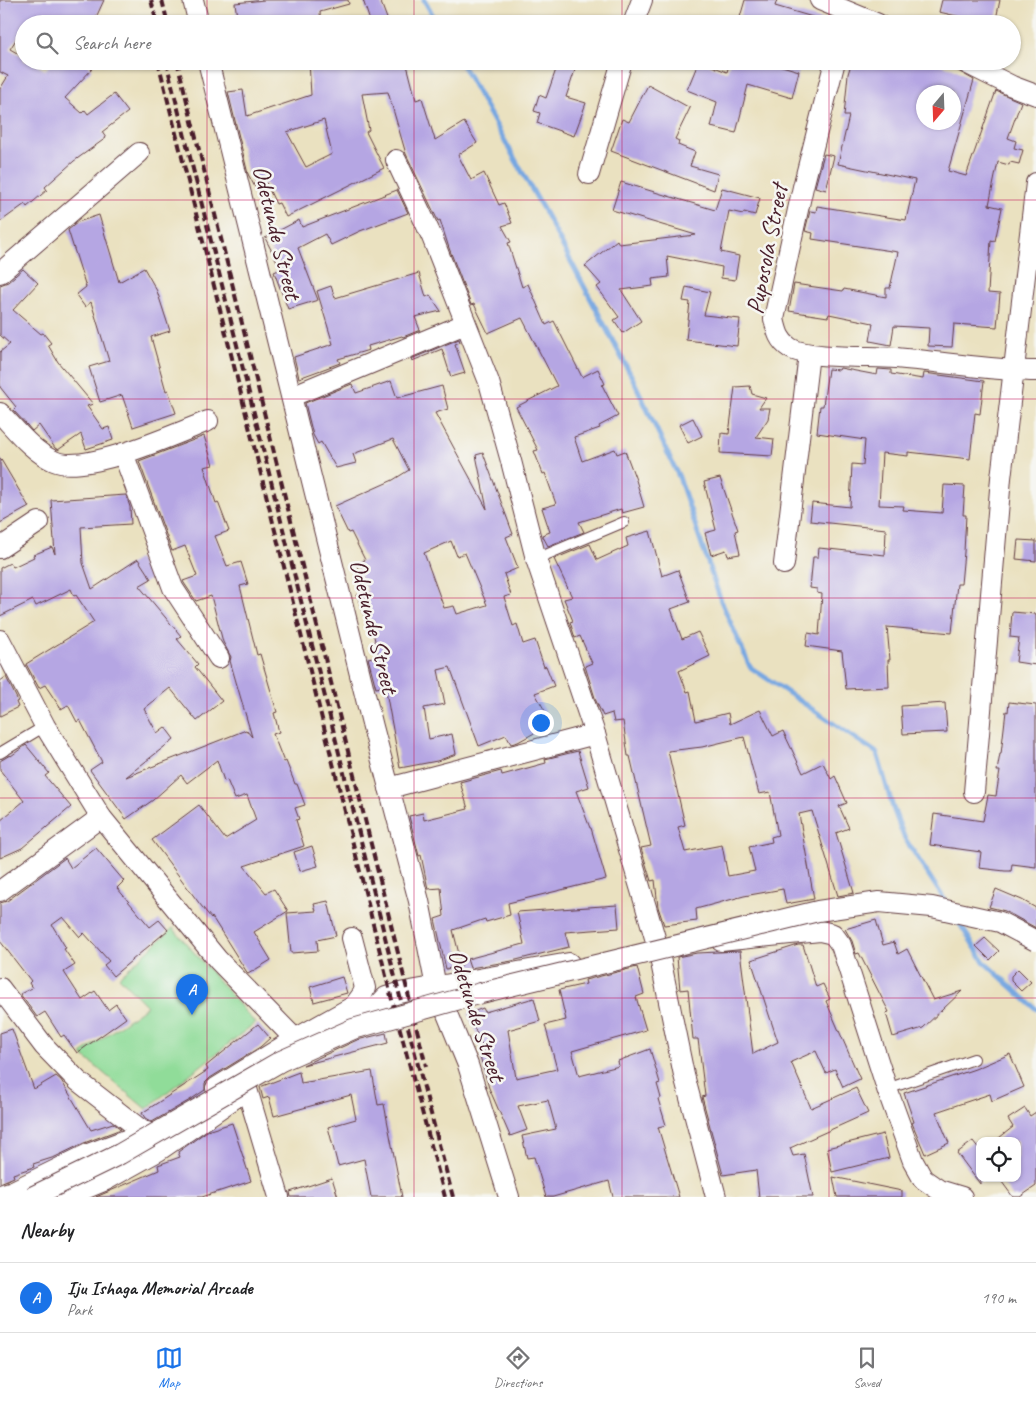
<!DOCTYPE html>
<style>
:root{--surface:#fff;--page:#f6f6f6;--text:#202124;--muted:#757577;--line:#e0e0e0;--accent:#1a73e8}
body{margin:0;font-family:Caveat,sans-serif;background:var(--page);color:var(--text)}
.controls{position:absolute;right:15px;bottom:15px;display:grid;overflow:hidden;border-radius:10px;box-shadow:0 1px 4px #0004}
.controls button{width:45px;height:45px;display:grid;place-items:center;padding:0;border:0;border-bottom:1px solid var(--line);background:var(--surface);color:var(--text);font:25px sans-serif}
.compass{position:absolute;left:916px;top:85px;width:45px;height:45px;border-radius:50%;background:var(--surface);box-shadow:0 1px 4px #0004;rotate:199deg}
.you{position:absolute;left:540px;top:722px;width:18px;height:18px;margin:-12px;border:4px solid #fff;border-radius:50%;background:#1a73e8;box-shadow:0 0 0 8px #1a73e833}
.badge{display:grid;place-items:center;width:32px;height:32px;border-radius:50%;background:var(--accent);color:#fff;font-size:16px;font-weight:700}
.pin{position:absolute;translate:-50% -41px;filter:drop-shadow(0 1px 2px #0008)}
.pin::after{content:'';position:absolute;top:26px;width:18px;height:15px;background:inherit;clip-path:polygon(0 0,100% 0,50% 100%)}
.list{margin:0;padding:0;list-style:none}
h2{display:flex;justify-content:space-between;align-items:center;height:65px;margin:0;padding:0 20px;font-size:21px}
h2 small{font-size:16px;font-weight:400;color:var(--muted)}
.list li{display:grid;grid-template-columns:32px 1fr auto;gap:15px;align-items:center;box-sizing:border-box;height:70px;padding:0 20px;border-top:1px solid var(--line)}
.list b{display:block;font-size:19px;white-space:nowrap}
.list p{margin:0;font-size:16px;white-space:nowrap;color:var(--muted)}
.list em{font-size:16px;font-style:normal;color:var(--muted)}
.icon{flex:none;width:28px;height:28px;fill:none;stroke:currentColor;stroke-width:2;stroke-linecap:round;stroke-linejoin:round}
.map{position:relative;flex:none;width:1036px;height:1197px;overflow:hidden}
.search{position:absolute;background:var(--surface);box-shadow:0 1px 4px #0004;left:15px;right:15px;top:15px;height:55px;display:flex;align-items:center;gap:12px;box-sizing:border-box;padding:0 18px;border-radius:28px;color:var(--muted);font-size:19px}
.sheet{height:135px;background:var(--surface)}
nav{display:flex;justify-content:space-around;align-items:center;box-sizing:border-box;height:70px;border-top:1px solid var(--line);background:var(--surface);font-size:14px;color:var(--muted)}
nav a{display:grid;justify-items:center;gap:2px}
nav .on{color:var(--accent)}
.map>svg:first-child{display:block}
.green{fill:#90dc99;stroke:#6d7e62}
.lines{fill:none;stroke-linecap:round;stroke-linejoin:round}
.stream{stroke:#77a7e1;stroke-width:5}
.building{fill:#b5a6e3;fill-rule:evenodd}
.service-casing{stroke:#623c41;stroke-width:12}
.minor-casing{stroke:#623c41;stroke-width:22}
.service{stroke:#fff;stroke-width:10}
.minor{stroke:#fff;stroke-width:20}
.rail{stroke:#4a1f2b;stroke-width:4;stroke-dasharray:8 4;stroke-linecap:butt}
.minor-bridge-casing{stroke:#623c41;stroke-width:22;stroke-linecap:butt}
.minor-bridge{stroke:#fff;stroke-width:20}
.grid{fill:none;stroke:#c2185b;stroke-width:1;stroke-opacity:0.55}
.labels{text-anchor:middle;stroke-width:5;stroke-linejoin:round;paint-order:stroke}
.street-label{font-size:25px;fill:#4a1f2b;stroke:#f6f6f2}
</style>
<div class="map">
<svg width="1036" height="1197" viewBox="0 0 1036 1197">
<rect width="100%" height="100%" fill="#f6f6f2"/>
<filter id="ink" filterUnits="userSpaceOnUse"><feTurbulence type="fractalNoise" baseFrequency=".02" numOctaves="2"/><feDisplacementMap in="SourceGraphic" scale="10" xChannelSelector="R" yChannelSelector="G"/><feConvolveMatrix kernelMatrix="1 2 1 2 8 2 1 2 1" color-interpolation-filters="sRGB"/></filter>
<filter id="wash" filterUnits="userSpaceOnUse"><feTurbulence type="fractalNoise" baseFrequency=".0096" numOctaves="4" result="noise"/><feDisplacementMap in="SourceGraphic" scale="20" xChannelSelector="R" yChannelSelector="G"/><feGaussianBlur stdDeviation="1.12" result="paint"/><feColorMatrix in="noise" values="0 0 0 0 0 0 0 0 0 0 0 0 0 0 0 0 0 1.4 0 .05"/><feComposite in="paint" operator="in"/></filter>
<g filter="url(#wash)">
<rect width="100%" height="100%" fill="#eae1c0"/>
<path class="green" d="M173,928L255,1023L146,1109L81,1054L147,1006L119,977Z"/>
<g class="lines">
<g class="stream">
<path d="M424,0L438,24"/>
<path d="M460,61L548,218L633,379L679,477L721,601L750,667L877,753L893,808L904,837L948,905"/>
<path d="M956,918L985,963L1036,1009"/>
</g>
</g>
<g id="blocks">
<g class="building">
<path d="M0,0H104L93,24H24V27L10,49L24,57V61H30L45,70L54,61H84L92,69L65,98L82,113L85,110L88,114L114,94L128,112L102,132L106,138L74,161L45,187L47,190L27,207L25,204L0,222V89L8,76L0,72Z"/>
<path d="M264,0H348L349,4L320,12L321,24H238L235,3Z"/>
<path d="M363,0H380L389,24H371Z"/>
<path d="M745,0H777L775,6L823,20V24H738Z"/>
<path d="M942,0H1000L995,24H979V21L939,12Z"/>
<path d="M309,61H406L416,100L422,98L435,140L464,122L477,143L458,155L471,180L484,173L499,205L504,203L512,223L502,226L511,242L508,243L522,287L528,284L546,325L554,321L582,377L598,369L605,384L602,385L618,416L599,426L600,428L574,437L582,461L615,449L617,454L625,451L636,480L644,507L622,513L621,509L579,522L584,532L548,546L542,535L550,532L542,508L556,504L545,473L543,474L534,451L538,450L516,407L557,386L522,318L488,333L474,304L471,305L449,248L440,220L438,221L406,154L388,92L362,94L369,130L366,132L384,168L286,217L279,203L276,204L266,183L256,189L248,174L228,92L243,90L247,116L311,95ZM324,120L332,154L306,167L287,132Z"/>
<path d="M559,61H578L566,97L586,103L574,136L537,123L540,113L534,111L539,95L546,98Z"/>
<path d="M699,61L727,72L730,61H765L799,71L792,98L748,85L736,133L711,127L717,102L687,90Z"/>
<path d="M852,61H928L953,68L974,80L948,171L966,176L996,91L1021,102L1008,138L1016,141L1014,148L1023,150L1019,164L1010,162L1009,165L998,162L989,205L1002,208L995,241L991,240L988,293L1000,294L997,327L954,324L952,347L928,346L929,328L894,326L891,345L870,341L873,323L829,314L828,317L789,311L794,284L843,291L844,289L886,297V288H890L898,252L812,239L813,233L805,231L810,211L816,212L817,206L906,220L915,180L838,164L849,116H844L848,74ZM924,92H954V122H924Z"/>
<path d="M648,85L690,108L675,139L679,141L678,145L695,152L690,166L718,174L714,190L611,151L622,119L629,122Z"/>
<path d="M824,154L834,156L826,190L815,187Z"/>
<path d="M621,182L715,210L722,188L760,198L755,215L744,212L743,214L729,211L721,252L739,256L735,280L721,278L722,267L667,256L669,277L652,279L653,286L621,290L641,321L623,333L614,320L619,317L597,287L601,284L585,266L617,240L619,244L696,235L612,210Z"/>
<path d="M397,190L408,213L360,231L331,245L325,234L298,248L318,300L288,309L274,272L281,269L265,238L299,220L302,227Z"/>
<path d="M99,215L119,282L144,268L157,291L170,331L151,337L166,391L168,390L176,413L133,427L122,395L100,402L89,367L109,361L91,302L85,307L76,295L86,287L68,230L78,222Z"/>
<path d="M23,269L38,283L13,310L41,334L43,333L51,343L48,345L58,362L93,404L87,406L103,429L109,427L113,440L86,449L81,434L58,450L55,448L39,425L32,431L27,425L13,410L16,407L0,387V352L10,344L0,335V285L8,282Z"/>
<path d="M419,273L426,297L430,295L441,311L415,317L420,330L403,337L402,336L368,346L369,350L338,359L340,363L299,378L294,357L333,344L317,291L331,286L335,298Z"/>
<path d="M686,287L710,292L704,315L740,319L737,346L686,340L690,302L683,301Z"/>
<path d="M459,339L460,342L455,344L465,373L451,377L442,349L412,361L411,359Z"/>
<path d="M840,368L877,375L878,369L891,370V374L923,379L924,373L984,381L980,414L975,413L970,459L908,452V456L882,453L879,505L904,506L903,510L942,513L944,485L965,486L963,515H966L964,552L961,584H957L952,633L887,627L890,660H888L889,687L846,689L842,651L806,646L808,633L819,635L822,594L817,593V589L810,588L813,557H818L819,548L885,555L886,529L810,521L812,503L850,507L852,464L863,465L865,440L817,433L820,406H823L828,369L839,370Z"/>
<path d="M391,381L397,398L442,386L448,409L435,413L487,509L476,455L483,453L513,534L506,537L518,568L504,574L511,595L504,597L513,626L517,624L523,644L535,640L544,667L546,666L554,686L535,693L545,711L532,719L538,731L518,742L511,744L506,735L479,746L450,667L438,670L445,704L424,708L429,739L452,734L456,754L437,761L400,768L385,686L376,688L368,658L378,656L371,621L367,623L357,595L368,591L356,564L365,560L351,532L348,533L335,506L393,480L409,470L393,439L353,454L356,463L336,468L321,442L318,444L313,435L305,403L352,384L356,393ZM451,541L457,556L465,553L487,605L457,614L454,606L444,608L424,553Z"/>
<path d="M750,386L752,394L766,398L759,408H770L768,419L756,437L774,439L772,456L720,453L721,433L729,434L735,387Z"/>
<path d="M693,418L702,436L688,443L679,425Z"/>
<path d="M204,436L213,465L204,467L216,503L218,502L229,531L215,536L227,566L241,562L248,584L240,586L257,655L260,654L277,712L274,713L279,732L273,734L284,762L286,761L295,784H297L305,805L295,808L299,819L296,820L304,846L244,866L266,893L274,889L288,911L254,932L271,960L248,974L212,917L211,918L199,903L152,840L199,805L225,839L256,820L247,795L235,799L227,780L224,781L217,760L187,783L181,775L153,800L126,819L90,770L102,762L80,720L77,722L68,705L61,709L45,685L39,688L26,664L94,622L76,595L74,596L71,589L36,606L33,600L0,616V568L10,563L13,567L34,557L33,555L52,547L55,554L51,500L126,495L130,507L131,524L81,527L83,563L92,589L138,559L151,579L139,586L181,636L177,639L198,664L195,667L222,701L197,721L170,688L144,709L157,733L165,727L174,739L126,777L246,730L252,737L230,661L231,657L223,642L211,596L196,601L184,583L183,581L197,576L185,546L172,551L139,461Z"/>
<path d="M0,458L29,507L0,523Z"/>
<path d="M720,478L738,530L735,531L740,554L728,556L726,550L711,555L705,533L716,530L704,482Z"/>
<path d="M650,531L662,576L678,570L690,602L671,609L682,639L698,632L710,656L679,671L687,692L690,691L696,721L728,713L730,724L760,710L773,736L783,731L803,773L823,763L831,779L835,776L847,803L839,806L849,828L836,833L854,893L838,896L812,811L799,814L814,899L786,904L783,889L744,896L696,909L697,921L664,925L658,907L655,880L651,881L641,848L651,846L630,756H628L623,721L614,722L612,713L603,716L596,701L585,666L592,663L580,636L575,638L570,622L573,621L564,599L572,597L554,559L590,544L597,560L628,546L626,538ZM744,737L759,794L770,792L778,835L771,837L772,842L749,847L755,871L728,876L722,845L685,852L678,827L685,825L668,751L702,747Z"/>
<path d="M1018,540L1036,541V561L1016,559Z"/>
<path d="M1012,612L1036,614V665L1016,662L1019,638L1010,637Z"/>
<path d="M6,677L18,701L16,702L18,707L0,716V681Z"/>
<path d="M1009,702L1036,705V867L1012,864L1011,871H1005L979,868L981,852L930,845L934,814L983,821L988,795L996,796L1000,771H997L1000,754H1001L1006,711L1008,712Z"/>
<path d="M945,703L947,732L903,734L901,706Z"/>
<path d="M26,745L49,773L45,776L71,807L22,848L0,858V821L24,801L0,770V761L10,755L11,756Z"/>
<path d="M578,751L589,787L576,791L590,828H591L606,879L508,903L510,915L486,922L485,919L453,930L462,966L446,969L435,919L444,916L441,888L428,889L421,855L419,856L409,816L423,813L424,820L468,809L460,782L501,771L502,775L546,763L545,759Z"/>
<path d="M312,846L318,866L300,871L294,852Z"/>
<path d="M96,848L124,881L117,888L150,927L159,920L168,930L113,976L104,965L109,961L84,933L80,937L63,917L52,925L66,948L64,949L75,965L64,972L82,1000L95,991L108,1010L116,1004L126,1018L77,1053L64,1035L61,1037L45,1012L37,1017L20,994L32,988L29,983L31,981L0,941V903L7,901L65,858L71,868Z"/>
<path d="M996,889L1022,900L1036,908V928L1005,911L989,907Z"/>
<path d="M328,901L336,936L317,940L318,951L291,953L287,913L316,911L314,904Z"/>
<path d="M617,905L619,928L565,932L569,947L512,961L470,968L467,959L524,944L517,912Z"/>
<path d="M876,920L883,945L894,942L898,954L907,949L933,1000L962,991L923,1028L893,1037L886,1013L889,1012L859,953L856,954L852,941L845,929Z"/>
<path d="M985,938L999,951L990,960L976,946Z"/>
<path d="M798,945H803L816,987L823,984L830,999L826,1001L860,1079L843,1087L835,1069L826,1073L816,1051L791,1062L811,1108L856,1088L868,1113L790,1148L793,1156L804,1154L813,1197H759L756,1170L723,1175L702,1097L705,1096L698,1039H693L688,989L680,990L677,957L697,953L740,951L753,1054L778,1042L751,960Z"/>
<path d="M637,967L644,994L636,997L646,1030L572,1051L579,1076L619,1066L618,1061L650,1049L660,1083L657,1084L661,1098L658,1099L666,1125L658,1127L679,1197H613L609,1181L553,1197H546L534,1157L527,1158L522,1136L556,1129L548,1100L518,1106L527,1130L510,1136L489,1088L480,1056L486,1054L468,1014L483,1008L485,1012L534,998L540,1021L508,1030L516,1078L557,1069L545,1025L566,1020L559,990L586,984L585,980Z"/>
<path d="M1018,969L1031,982L1021,991L1011,981V976Z"/>
<path d="M342,977L347,993L314,1002L310,987Z"/>
<path d="M258,1024L270,1038L260,1047L210,1078L205,1083V1090L190,1100L152,1122L145,1118L142,1113L208,1070L206,1066Z"/>
<path d="M12,1029L34,1089L56,1076L61,1080L91,1130L113,1123L121,1129L84,1143L55,1157L33,1164L34,1167L13,1174L14,1177L0,1183V1033Z"/>
<path d="M386,1033L388,1043L303,1065L357,1040Z"/>
<path d="M1010,1054L1024,1087L992,1101L990,1094L936,1112L949,1143L925,1154L912,1123L914,1122L904,1093L975,1069Z"/>
<path d="M372,1071L378,1105L384,1104L402,1197H371L364,1159L338,1166L328,1127L356,1119L351,1095L274,1116L269,1097L263,1099L260,1087L299,1072L301,1083Z"/>
<path d="M1025,1108L1030,1116L1036,1112V1186L1020,1197H1013L999,1178H1017V1141H995L1013,1127L1008,1119Z"/>
<path d="M232,1123L251,1181L202,1197H96L159,1170L158,1165L180,1157L178,1152L207,1131Z"/>
<path d="M883,1134L889,1158L832,1172L827,1148Z"/>
<path d="M973,1141L980,1150V1184L957,1153Z"/>
<path d="M833,1177L902,1191V1197H837Z"/>
<path d="M332,1178L338,1197H291L290,1192Z"/>
</g>
</g>
</g>
<g filter="url(#ink)">
<use href="#blocks" fill-opacity="0" stroke="#623c41" stroke-width="1"/>
<g class="lines">
<defs>
<g id="service">
<path d="M536,559L624,522"/>
<path d="M0,753L45,726"/>
<path d="M887,1089L974,1059"/>
</g>
<g id="minor">
<path d="M193,0L199,24"/>
<path d="M820,0L878,24"/>
<path d="M633,24L642,0"/>
<path d="M208,61L373,727L419,901L436,987L468,1065L509,1197"/>
<path d="M835,61L803,187L774,319C777,332 779,341 790,348C809,359 871,356 896,358C943,362 989,370 1036,371"/>
<path d="M962,61L1012,86L1036,95"/>
<path d="M396,160L432,237L489,382L511,461L536,559L595,734L658,948L684,1075L716,1197"/>
<path d="M589,174L622,61"/>
<path d="M0,273L139,153"/>
<path d="M292,396L465,324"/>
<path d="M0,413C16,430 33,452 54,461C85,475 175,434 208,421"/>
<path d="M123,453L173,588L219,658"/>
<path d="M0,548L39,522"/>
<path d="M784,564L809,354"/>
<path d="M0,640L45,726L101,817L218,960L295,1039"/>
<path d="M389,788L595,734"/>
<path d="M974,792L1001,478L1036,183"/>
<path d="M0,891L101,817"/>
<path d="M721,941L820,931L833,934L841,945L887,1089L913,1161L923,1179L939,1190L962,1197"/>
<path d="M0,988L44,1046L78,1081L145,1133"/>
<path d="M348,1028L371,1013L386,997L399,993L569,963"/>
<path d="M216,1088L295,1039L354,1006L362,995L365,988L352,938"/>
<path d="M247,1089L279,1197"/>
<path d="M0,1195L13,1191L88,1154L147,1132"/>
<path d="M65,1197L106,1180L158,1151L242,1093"/>
</g>
</defs>
<use href="#service" class="service-casing"/>
<use href="#minor" class="minor-casing"/>
<use href="#service" class="service"/>
<use href="#minor" class="minor"/>
<g class="rail">
<path d="M151,0L157,24"/>
<path d="M162,0L168,24"/>
<path d="M158,61L391,996L445,1197"/>
<path d="M166,61L399,993L453,1197"/>
<path d="M177,61L426,1066"/>
</g>
<defs>
<path id="minor-bridge" d="M32,1197L120,1154L281,1061L353,1029L481,993L818,911L879,902L932,907L1000,922L1036,941"/>
</defs>
<use href="#minor-bridge" class="minor-bridge-casing"/>
<use href="#minor-bridge" class="minor-bridge"/>
</g>
</g>
<path class="grid" d="M207,0V24M414,0V24M622,0V24M829,0V24M207,61V1197M414,61V1197M622,61V1197M829,61V1197M0,200H1036M0,399H1036M0,598H1036M0,798H1036M0,998H1036"/>
<g class="labels">
<g class="street-label">
<text transform="translate(278 232) rotate(76)" y="9">Odetunde Street</text>
<text transform="translate(766 249) rotate(-79)" y="9">Puposola Street</text>
<text transform="translate(375 626) rotate(76)" y="9">Odetunde Street</text>
<text transform="translate(478 1015) rotate(72)" y="9">Odetunde Street</text>
</g>
</g>
</svg>
<div class="controls">
<button><svg class="icon" aria-label="locate" viewBox="0 0 24 24"><circle cx="12" cy="12" r="6"/><path d="M12 2v4M12 18v4M2 12h4M18 12h4"/></svg></button>
</div>
<svg class="compass" viewBox="-18 -18 36 36"><path d="M0-13l5 13h-10z" fill="#e53935"/><path d="M0 13l5-13h-10z" fill="#757577"/></svg>
<div class="you"></div>
<div class="pin badge" style="left:192px;top:1015px">A</div>
<div class="search"><svg class="icon" aria-label="search" viewBox="0 0 24 24"><circle cx="10" cy="10" r="6"/><path d="M15 15l6 6"/></svg>Search here</div>
</div>
<section class="sheet">
<h2>Nearby<small></small></h2>
<ul class="list">
<li><span class="badge">A</span><div><b>Iju Ishaga Memorial Arcade</b><p>Park</p></div><em>190 m</em></li>
</ul>
</section>
<nav>
<a class="on"><svg class="icon" aria-label="map" viewBox="0 0 24 24"><path d="M3 6l6-2 6 2 6-2v14l-6 2-6-2-6 2zM9 4v14M15 6v14"/></svg>Map</a>
<a><svg class="icon" aria-label="directions" viewBox="0 0 24 24"><path d="M12 3l9 9-9 9-9-9zM9 14v-3h6M13 9l2 2-2 2"/></svg>Directions</a>
<a><svg class="icon" aria-label="saved" viewBox="0 0 24 24"><path d="M7 4h10v16l-5-4-5 4z"/></svg>Saved</a>
</nav>
